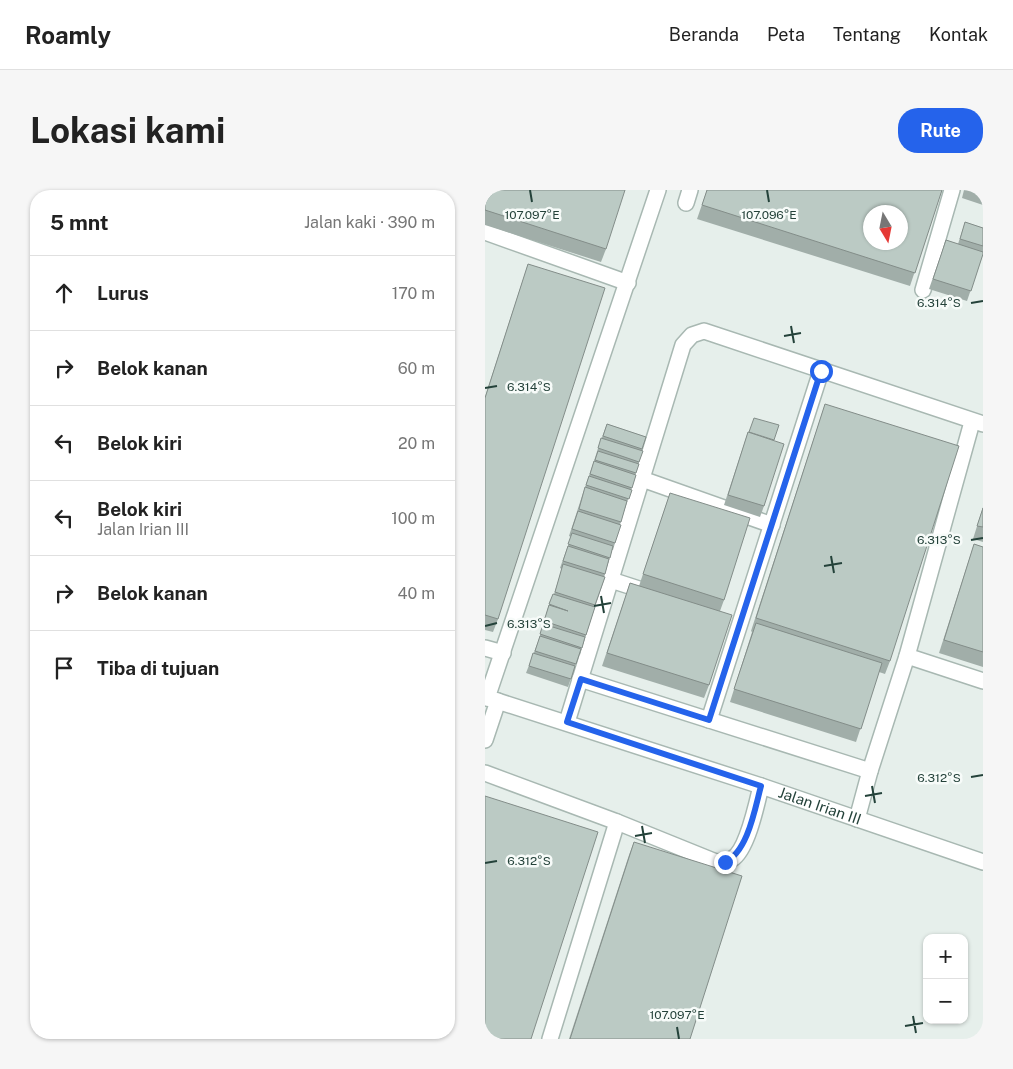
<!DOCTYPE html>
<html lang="id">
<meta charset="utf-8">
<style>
:root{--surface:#fff;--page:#f6f6f6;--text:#222;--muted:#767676;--line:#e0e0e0;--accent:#2563eb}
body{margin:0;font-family:"Public Sans",sans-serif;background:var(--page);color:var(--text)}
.controls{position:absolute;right:15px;bottom:15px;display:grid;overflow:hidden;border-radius:10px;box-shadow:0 1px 4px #0004}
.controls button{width:45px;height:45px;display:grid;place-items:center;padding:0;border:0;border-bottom:1px solid var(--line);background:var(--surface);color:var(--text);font:25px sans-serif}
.compass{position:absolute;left:378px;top:15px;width:45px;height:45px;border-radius:50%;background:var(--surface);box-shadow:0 1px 4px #0004;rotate:170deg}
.stop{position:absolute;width:15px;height:15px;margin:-11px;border:4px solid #2563eb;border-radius:50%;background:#fff}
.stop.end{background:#2563eb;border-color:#fff;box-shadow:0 1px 5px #0008}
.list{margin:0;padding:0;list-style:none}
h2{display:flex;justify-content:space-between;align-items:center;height:65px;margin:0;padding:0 20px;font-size:21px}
h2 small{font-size:16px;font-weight:400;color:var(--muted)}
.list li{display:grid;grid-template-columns:32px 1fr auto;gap:15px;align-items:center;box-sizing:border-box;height:75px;padding:0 20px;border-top:1px solid var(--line)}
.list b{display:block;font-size:19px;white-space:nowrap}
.list p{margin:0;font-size:16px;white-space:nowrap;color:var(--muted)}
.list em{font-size:16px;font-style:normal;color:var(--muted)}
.icon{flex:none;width:28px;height:28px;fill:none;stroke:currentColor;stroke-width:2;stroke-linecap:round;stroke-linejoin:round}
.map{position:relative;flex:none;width:498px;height:849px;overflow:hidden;border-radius:20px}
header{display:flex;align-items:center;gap:30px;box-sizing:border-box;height:70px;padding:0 25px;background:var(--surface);border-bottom:1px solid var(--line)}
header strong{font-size:24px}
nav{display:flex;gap:28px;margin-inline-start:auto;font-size:18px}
.intro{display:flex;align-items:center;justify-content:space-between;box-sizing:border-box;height:120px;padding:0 30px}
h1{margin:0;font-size:35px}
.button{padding:12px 22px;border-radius:20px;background:var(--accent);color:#fff;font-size:18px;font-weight:700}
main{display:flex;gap:30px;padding:0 30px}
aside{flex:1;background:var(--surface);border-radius:20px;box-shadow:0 1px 4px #0004}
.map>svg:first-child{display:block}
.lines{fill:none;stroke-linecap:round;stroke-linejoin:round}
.minor-casing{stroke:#a8b8b2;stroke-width:18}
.minor{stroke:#fff;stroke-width:15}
.wall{fill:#a1aea9}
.building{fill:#bbcac4;stroke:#838d89;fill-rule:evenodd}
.route{stroke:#2563eb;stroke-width:6}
.ticks{fill:none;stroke:#24423a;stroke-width:2}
.labels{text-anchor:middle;stroke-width:5;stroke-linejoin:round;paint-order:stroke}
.street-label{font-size:15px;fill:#24423a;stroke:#f7fbf9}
.ticks-label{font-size:12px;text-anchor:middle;fill:#24423a;stroke:#f7fbf9;stroke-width:5;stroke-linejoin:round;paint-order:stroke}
</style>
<header>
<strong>Roamly</strong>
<nav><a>Beranda</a><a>Peta</a><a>Tentang</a><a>Kontak</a></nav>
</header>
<div class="intro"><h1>Lokasi kami</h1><a class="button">Rute</a></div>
<main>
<aside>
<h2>5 mnt<small>Jalan kaki · 390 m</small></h2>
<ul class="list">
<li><svg class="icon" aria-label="ahead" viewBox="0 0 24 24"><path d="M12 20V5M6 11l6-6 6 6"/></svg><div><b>Lurus</b></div><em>170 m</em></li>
<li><svg class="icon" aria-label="right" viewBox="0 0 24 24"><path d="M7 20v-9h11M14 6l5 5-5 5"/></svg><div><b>Belok kanan</b></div><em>60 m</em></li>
<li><svg class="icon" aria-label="left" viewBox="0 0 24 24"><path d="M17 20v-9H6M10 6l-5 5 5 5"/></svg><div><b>Belok kiri</b></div><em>20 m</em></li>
<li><svg class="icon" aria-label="left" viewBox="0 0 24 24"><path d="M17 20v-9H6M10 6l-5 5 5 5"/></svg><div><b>Belok kiri</b><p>Jalan Irian III</p></div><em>100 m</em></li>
<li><svg class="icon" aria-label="right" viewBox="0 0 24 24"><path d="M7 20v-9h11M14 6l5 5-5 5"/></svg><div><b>Belok kanan</b></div><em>40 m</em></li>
<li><svg class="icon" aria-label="arrive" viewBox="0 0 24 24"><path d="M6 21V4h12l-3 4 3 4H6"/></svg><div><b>Tiba di tujuan</b></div></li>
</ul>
</aside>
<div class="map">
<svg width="498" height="849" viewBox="0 0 498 849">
<rect width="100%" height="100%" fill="#e6efeb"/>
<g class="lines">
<defs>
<g id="minor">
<path d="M201,13L205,0"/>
<path d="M0,42L143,93"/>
<path d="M438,100L467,0"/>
<path d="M157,289L287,335"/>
<path d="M126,390L163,402"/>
<path d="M0,458L18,463"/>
<path d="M422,466L498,491"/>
<path d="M95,489L385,581L422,466L487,232"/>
<path id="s1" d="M0,507L276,596L498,672"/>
<path d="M2,508L173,0"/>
<path d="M224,530L336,181"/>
<path d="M82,532L198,155L207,145L219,141L498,234"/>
<path d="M0,550L13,511"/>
<path d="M0,583L132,632L231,672C237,672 242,672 247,669C262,661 272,613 276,596"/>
<path d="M372,629L385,581"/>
<path d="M65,849L132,632"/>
</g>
</defs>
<use href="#minor" class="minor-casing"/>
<use href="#minor" class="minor"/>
</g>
<g class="wall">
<path d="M0,0L121,59L116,72L0,35Z"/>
<path d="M222,0H457L425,96L212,29Z"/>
<path d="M479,0H498V15L477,8Z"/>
<path d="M480,32L498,38V64L482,111L444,99L461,50L473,54Z"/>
<path d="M43,74L13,429L8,442L0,440V207Z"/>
<path d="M340,214L405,471L400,484L394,482L371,552L245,512L267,442L266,441Z"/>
<path d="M122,234L161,247L150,285H151L135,334L130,353L128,360H127L119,387H120L110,417L97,458L95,465L94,464L83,497L41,483L53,452L65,411L69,404L77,379L75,378L86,347L84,346L98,303L109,271L114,255Z"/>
<path d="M263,242L289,250L279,316L275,327L239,315Z"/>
<path d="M185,303L239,410L235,421L224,495L219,508L117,476L145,393L154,396Z"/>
<path d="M498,317V352L488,349Z"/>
<path d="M489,354L498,357V477L454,463Z"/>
<path d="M149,652L205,849H84L144,665Z"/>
</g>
<g class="building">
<path d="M0,0H140L121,59L0,20Z"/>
<path d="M222,0H457L430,83L217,15ZM386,22H416V52H386Z"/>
<path d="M480,32L498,38V56L475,49Z"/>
<path d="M461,50L498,62V64L486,101L448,89Z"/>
<path d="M43,74L120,98L13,429L0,425V208Z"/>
<path d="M340,214L474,256L405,471L271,428Z"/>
<path d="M269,228L294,235L289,250L264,242Z"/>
<path d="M122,234L161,247L157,259L118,246Z"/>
<path d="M263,242L299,254L279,316L243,305Z"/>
<path d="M116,248L158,261L154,272L113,258Z"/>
<path d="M113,261L154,274L151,283L110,270Z"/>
<path d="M109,271L151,285L147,298L105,284Z"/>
<path d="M104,286L147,300L144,309L101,295Z"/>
<path d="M100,297L142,311L136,332L94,319Z"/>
<path d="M185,303L265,328L239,410L158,384Z"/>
<path d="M498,318V337L492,336Z"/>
<path d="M93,321L136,335L130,353L87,339Z"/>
<path d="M87,343L128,356L125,368L83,354Z"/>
<path d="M489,354L498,357V462L459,450Z"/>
<path d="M83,356L124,369L120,384L78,371Z"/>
<path d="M78,374L120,387L110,415L70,402Z"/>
<path d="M145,393L247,425L224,495L122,463Z"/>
<path d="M68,404L110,417L101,445L59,431L64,415L83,421L64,414Z"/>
<path d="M271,433L397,473L376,539L249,499Z"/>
<path d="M58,434L100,447L97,458L55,444Z"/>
<path d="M55,446L96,459L91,474L50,461Z"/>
<path d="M48,463L90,476L86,489L44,476Z"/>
<path d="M0,606L113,642L46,849H0Z"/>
<path d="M149,652L257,686L205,849H85Z"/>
</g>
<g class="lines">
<path class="route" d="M240,672C263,662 270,618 276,596L82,532L96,489L224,530L336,181"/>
</g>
<path class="ticks" d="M45,0L47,12M282,0L284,12M486,113L498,111M306,136L309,153M299,146L316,143M0,198L12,196M486,350L498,348M346,366L349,383M339,376L357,373M116,406L119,423M109,416L126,413M0,436L12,433M486,587L498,585M387,596L390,613M380,606L397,603M157,636L160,653M150,646L167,643M0,673L12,671M428,826L431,843M420,836L438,833M192,837L194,849"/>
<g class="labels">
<g class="street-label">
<text dy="5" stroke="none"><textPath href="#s1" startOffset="352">Jalan Irian III</textPath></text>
</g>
</g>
<g class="ticks-label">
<text x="47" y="29">107.097°E</text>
<text x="284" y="29">107.096°E</text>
<text x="454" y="117">6.314°S</text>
<text x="44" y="201">6.314°S</text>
<text x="454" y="354">6.313°S</text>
<text x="44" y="438">6.313°S</text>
<text x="454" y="592">6.312°S</text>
<text x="44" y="675">6.312°S</text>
<text x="192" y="829">107.097°E</text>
</g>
</svg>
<div class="controls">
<button>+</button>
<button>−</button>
</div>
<svg class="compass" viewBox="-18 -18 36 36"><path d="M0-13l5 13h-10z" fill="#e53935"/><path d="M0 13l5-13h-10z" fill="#767676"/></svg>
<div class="stop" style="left:336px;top:181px"></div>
<div class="stop end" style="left:240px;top:672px"></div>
</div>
</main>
